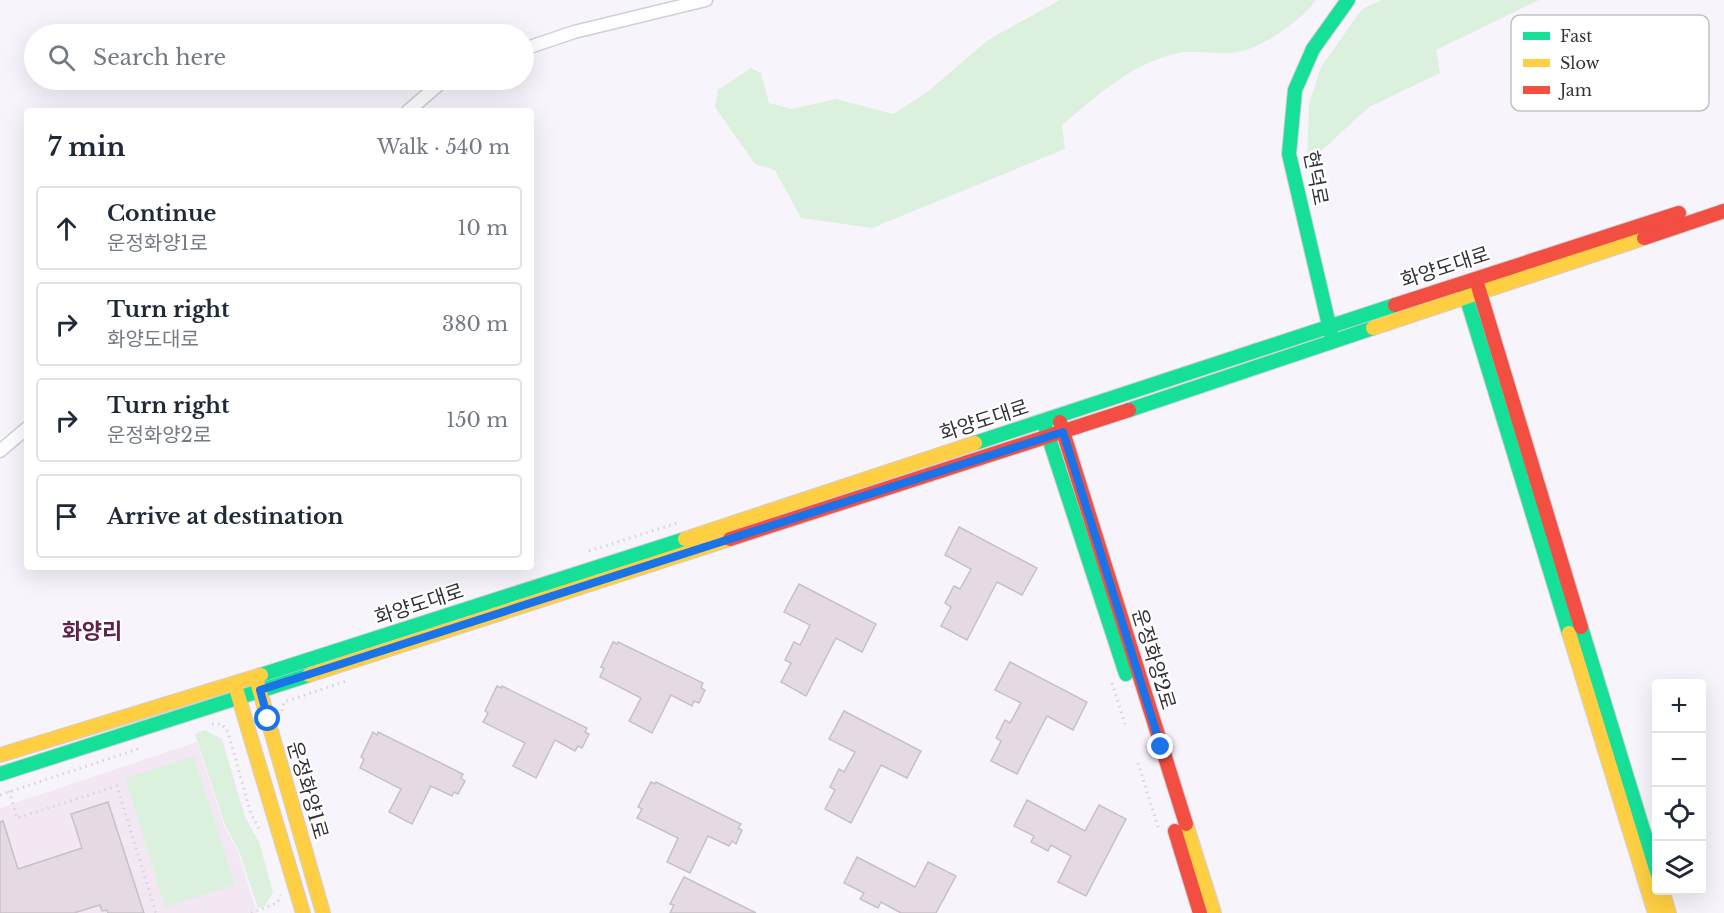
<!DOCTYPE html>
<meta charset="utf-8">
<style>
:root{--surface:#fff;--page:#f6f6f7;--text:#1f2937;--muted:#747a83;--line:#e0e1e3}
body{margin:0;font-family:"Libre Baskerville","Noto Sans KR",serif;background:var(--page);color:var(--text)}
.controls{position:absolute;right:18px;bottom:18px;display:grid;overflow:hidden;border-radius:6px;box-shadow:0 6px 24px #0002}
.controls button{width:54px;height:54px;display:grid;place-items:center;padding:0;border:0;border-bottom:2px solid var(--line);background:var(--surface);color:var(--text);font:30px sans-serif}
.stop{position:absolute;width:18px;height:18px;margin:-14px;border:4px solid #1a73e8;border-radius:50%;background:#fff}
.stop.end{background:#1a73e8;border-color:#fff;box-shadow:0 2px 6px #0008}
.list{margin:0;padding:0;list-style:none}
h2{display:flex;justify-content:space-between;align-items:center;height:78px;margin:0;padding:0 24px;font-size:26px}
h2 small{font-size:20px;font-weight:400;color:var(--muted)}
.list li{display:grid;grid-template-columns:39px 1fr auto;gap:18px;align-items:center;box-sizing:border-box;height:84px;margin:0 12px 12px;padding:0 12px;border:2px solid var(--line);border-radius:6px}
.list b{display:block;font-size:22px;white-space:nowrap}
.list p{margin:0;font-size:20px;white-space:nowrap;color:var(--muted)}
.list em{font-size:20px;font-style:normal;color:var(--muted)}
.icon{flex:none;width:33px;height:33px;fill:none;stroke:currentColor;stroke-width:2;stroke-linecap:round;stroke-linejoin:round}
.map{position:relative;flex:none;width:1724px;height:913px;overflow:hidden}
.search{position:absolute;background:var(--surface);box-shadow:0 6px 24px #0002;left:24px;top:24px;width:510px;height:66px;display:flex;align-items:center;gap:15px;box-sizing:border-box;padding:0 21px;border-radius:33px;color:var(--muted);font-size:22px}
.panel{position:absolute;background:var(--surface);box-shadow:0 6px 24px #0002;left:24px;top:108px;width:510px;height:462px;border-radius:6px}
.map>svg:first-child{display:block}
.education{fill:#f3e7f3}
.green{fill:#dcf0de}
.building{fill:#e5d9e4;stroke:#c6c1c6;stroke-width:1.5}
.lines{fill:none;stroke-linecap:round;stroke-linejoin:round}
.street-casing{stroke:#d1cfd6;stroke-width:15}
.fast-casing{stroke:#d1cfd6;stroke-width:16}
.slow-casing{stroke:#d1cfd6;stroke-width:16}
.jam-casing{stroke:#d1cfd6;stroke-width:16}
.path{stroke:#d6d5d9;stroke-width:3;stroke-dasharray:1.5 4.5;stroke-linecap:butt}
.street{stroke:#fefdff;stroke-width:12}
.fast{stroke:#16e098;stroke-width:14}
.slow{stroke:#ffcf43;stroke-width:14}
.jam{stroke:#f24e42;stroke-width:14}
.route{stroke:#1a73e8;stroke-width:8}
.labels{text-anchor:middle;stroke-width:4.5;stroke-linejoin:round;paint-order:stroke}
.street-label{font-size:20px;fill:#343238;stroke:#fff}
.quarter-label{font-size:22px;font-weight:bold;fill:#60244a;stroke:#fff}
.key{fill:#fff;stroke:#c2c2c3;stroke-width:1.5}
.key-label{font-size:16px;fill:#343238}
</style>
<div class="map">
<svg width="1724" height="913" viewBox="0 0 1724 913">
<rect width="100%" height="100%" fill="#f7f4fc"/>
<path class="education" d="M197,742L224,826L238,852L257,913H0V808Z"/>
<g class="green">
<path d="M1060,0H1316C1300,21 1268,44 1242,51C1222,57 1198,49 1178,53C1132,63 1097,96 1062,125L1065,149L872,228L801,218L775,170L755,164L715,107L718,90L751,68L761,73L769,103L792,109L836,99L893,114L926,93L988,40Z"/>
<path d="M1382,0H1539L1436,50L1440,73L1369,107L1307,164L1309,104L1321,67L1362,9Z"/>
<path d="M205,730L222,739L245,817L259,842L273,892L265,906L258,908L239,851L225,825L195,734Z"/>
<path d="M194,756L235,885L165,907L125,778Z"/>
</g>
<g class="building">
<path d="M959,527L1037,568L1022,595L997,582L967,640L941,626L951,607L945,603L954,586L960,589L971,569L945,555Z"/>
<path d="M799,584L876,624L862,652L836,638L806,696L781,682L791,663L785,660L794,642L800,645L810,625L784,612Z"/>
<path d="M613,642L617,644L618,642L703,683L701,688L705,690L699,703L694,701L692,706L671,695L652,733L629,721L641,698L600,677L604,668L601,667Z"/>
<path d="M1010,662L1087,702L1073,730L1047,716L1017,774L991,761L1001,741L996,738L1005,720L1010,723L1021,703L995,690Z"/>
<path d="M497,686L501,688L502,686L587,728L585,732L589,734L582,748L578,746L575,751L555,740L536,778L513,766L525,743L483,722L488,713L485,711Z"/>
<path d="M844,711L921,751L907,778L881,765L851,823L825,809L835,790L830,787L839,769L844,772L855,752L829,739Z"/>
<path d="M373,732L377,735L378,732L463,774L461,778L465,781L458,794L454,792L452,796L431,786L412,824L389,812L401,789L360,768L364,759L361,757Z"/>
<path d="M651,782L655,784L656,782L741,824L738,828L742,830L736,844L732,841L729,846L708,836L690,873L667,862L678,838L637,818L642,809L638,807Z"/>
<path d="M1027,800L1085,831L1099,805L1126,819L1086,896L1058,882L1071,856L1051,845L1048,851L1031,842L1034,836L1014,826Z"/>
<path d="M108,802L144,913H108L107,910L102,911L100,905L74,913H0V822L3,821L18,869L82,848L71,814Z"/>
<path d="M857,857L915,887L928,862L956,876L936,913H901L881,902L878,908L860,899L864,893L844,883Z"/>
<path d="M684,877L756,913H670L674,905L670,904Z"/>
</g>
<g class="lines">
<defs>
<g id="street">
<path d="M524,49L574,32L706,0"/>
<path d="M408,111L444,80"/>
<path d="M0,451L27,428"/>
</g>
<g id="fast">
<path d="M1463,286L1569,633"/>
<path d="M1332,338L1289,154L1295,90L1313,49L1348,0"/>
<path d="M1129,410L1373,328"/>
<path d="M1045,426L1126,674"/>
<path d="M975,443L1395,305"/>
<path d="M1581,627L1656,872"/>
<path d="M261,675L685,539"/>
<path d="M0,774L309,675"/>
</g>
<g id="slow">
<path d="M1373,328L1644,238"/>
<path d="M685,539L975,443"/>
<path d="M1569,633L1655,913"/>
<path d="M309,675L730,539"/>
<path d="M256,678L323,913"/>
<path d="M235,685L303,913"/>
<path d="M0,755L261,675"/>
<path d="M1186,824L1214,913"/>
<path d="M1662,890L1669,913"/>
</g>
<g id="jam">
<path d="M1644,238L1724,211"/>
<path d="M1477,283L1581,627"/>
<path d="M1395,305L1679,213"/>
<path d="M1060,422L1186,824"/>
<path d="M730,539L1129,410"/>
<path d="M1175,831L1200,913"/>
</g>
</defs>
<use href="#street" class="street-casing"/>
<use href="#fast" class="fast-casing"/>
<use href="#slow" class="slow-casing"/>
<use href="#jam" class="jam-casing"/>
<g class="path">
<path d="M589,551L677,523"/>
<path d="M1112,683L1125,724"/>
<path d="M282,711L284,702L349,680"/>
<path d="M212,724H222L228,732L251,814L261,832"/>
<path d="M1138,763L1159,830"/>
<path d="M9,791L17,818L117,786L156,913"/>
<path d="M0,795L141,748"/>
<path d="M251,913L277,903L281,895"/>
</g>
<use href="#street" class="street"/>
<use href="#fast" class="fast"/>
<use href="#slow" class="slow"/>
<use href="#jam" class="jam"/>
</g>
<g class="lines">
<path class="route" d="M268,719L260,690L1063,432L1161,747"/>
</g>
<g class="labels">
<g class="street-label">
<text transform="translate(1316 178) rotate(79)" y="7">현덕로</text>
<text transform="translate(1445 267) rotate(-18)" y="7">화양도대로</text>
<text transform="translate(984 420) rotate(-18)" y="7">화양도대로</text>
<text transform="translate(419 604) rotate(-18)" y="7">화양도대로</text>
<text transform="translate(1154 659) rotate(73)" y="7">운정화양2로</text>
<text transform="translate(308 790) rotate(74)" y="7">운정화양1로</text>
</g>
<g class="quarter-label">
<text x="92" y="639">화양리</text>
</g>
</g>
<rect x="1511" y="15" width="198" height="96" rx="9" class="key"/>
<rect x="1523" y="32" width="27" height="8" fill="#16e098"/>
<rect x="1523" y="59" width="27" height="8" fill="#ffcf43"/>
<rect x="1523" y="86" width="27" height="8" fill="#f24e42"/>
<g class="key-label">
<text x="1560" y="42">Fast</text>
<text x="1560" y="69">Slow</text>
<text x="1560" y="96">Jam</text>
</g>
</svg>
<div class="controls">
<button>+</button>
<button>−</button>
<button><svg class="icon" aria-label="locate" viewBox="0 0 24 24"><circle cx="12" cy="12" r="6"/><path d="M12 2v4M12 18v4M2 12h4M18 12h4"/></svg></button>
<button><svg class="icon" aria-label="layers" viewBox="0 0 24 24"><path d="M12 4l9 5-9 5-9-5zM3 14l9 5 9-5"/></svg></button>
</div>
<div class="stop" style="left:268px;top:719px"></div>
<div class="stop end" style="left:1161px;top:747px"></div>
<div class="search"><svg class="icon" aria-label="search" viewBox="0 0 24 24"><circle cx="10" cy="10" r="6"/><path d="M15 15l6 6"/></svg>Search here</div>
<section class="panel">
<h2>7 min<small>Walk · 540 m</small></h2>
<ul class="list">
<li><svg class="icon" aria-label="ahead" viewBox="0 0 24 24"><path d="M12 20V5M6 11l6-6 6 6"/></svg><div><b>Continue</b><p>운정화양1로</p></div><em>10 m</em></li>
<li><svg class="icon" aria-label="right" viewBox="0 0 24 24"><path d="M7 20v-9h11M14 6l5 5-5 5"/></svg><div><b>Turn right</b><p>화양도대로</p></div><em>380 m</em></li>
<li><svg class="icon" aria-label="right" viewBox="0 0 24 24"><path d="M7 20v-9h11M14 6l5 5-5 5"/></svg><div><b>Turn right</b><p>운정화양2로</p></div><em>150 m</em></li>
<li><svg class="icon" aria-label="arrive" viewBox="0 0 24 24"><path d="M6 21V4h12l-3 4 3 4H6"/></svg><div><b>Arrive at destination</b></div></li>
</ul>
</section>
</div>
